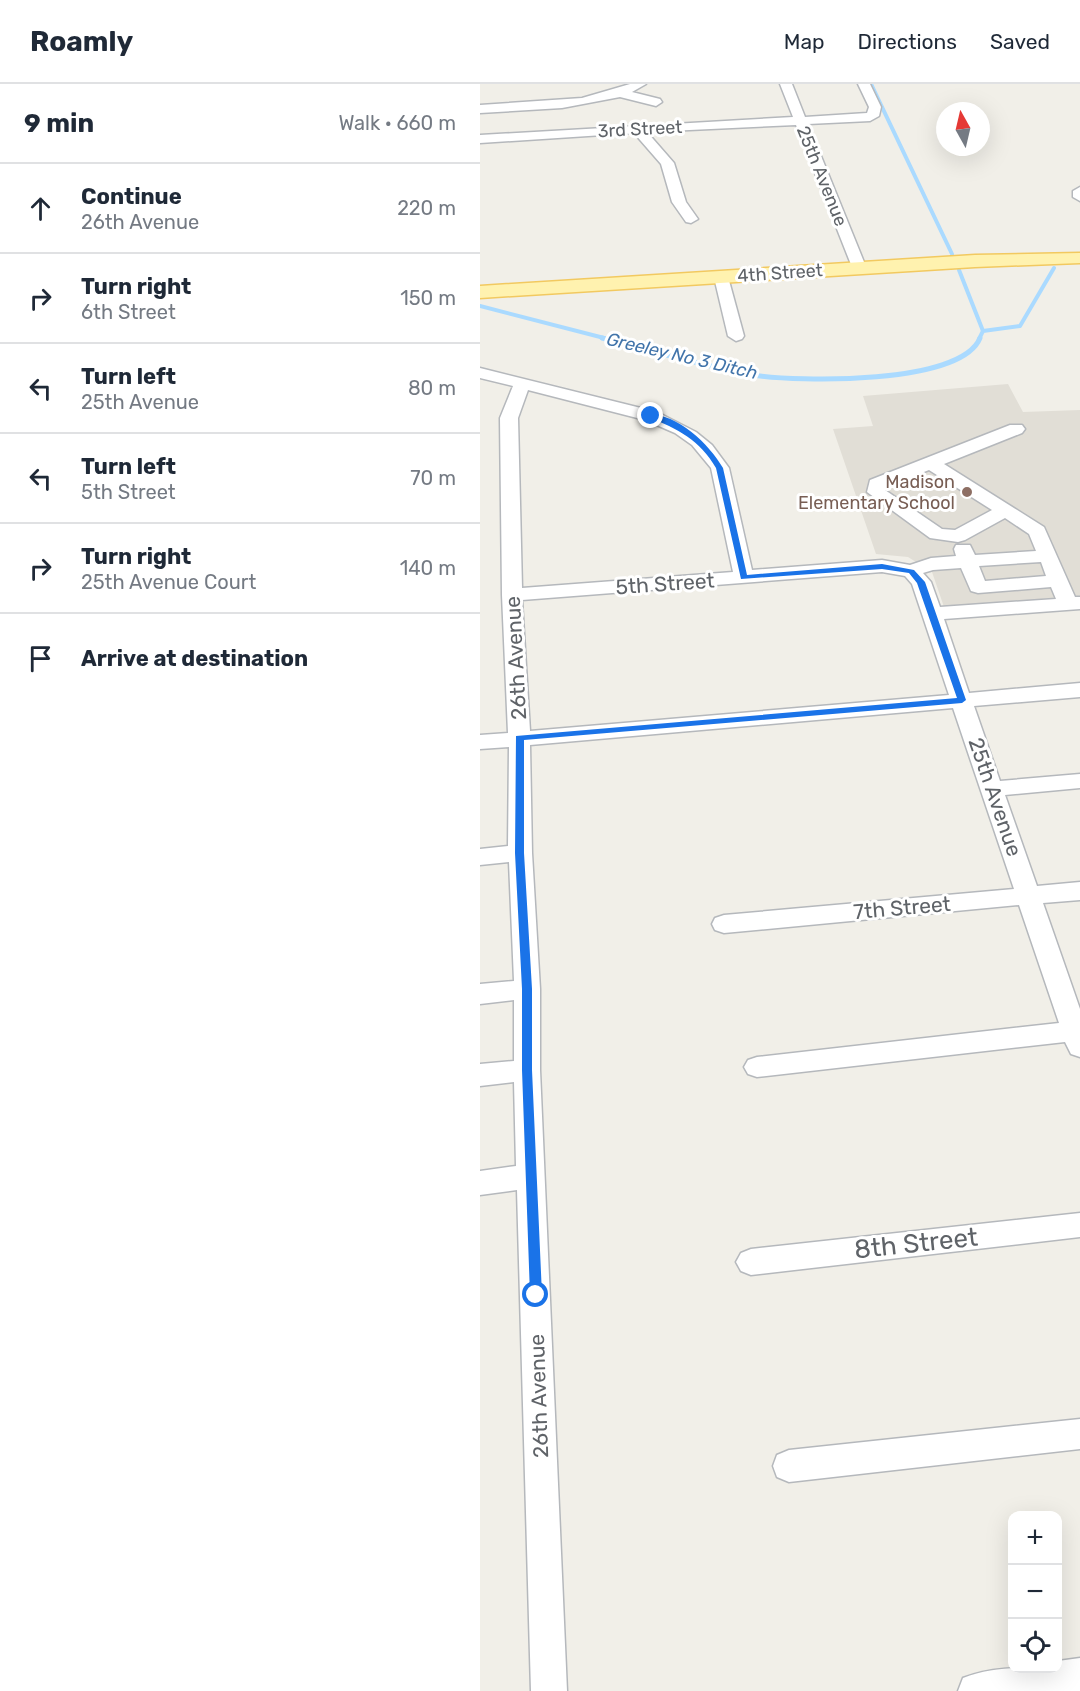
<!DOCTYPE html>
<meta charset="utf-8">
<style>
:root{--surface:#fff;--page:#f6f6f7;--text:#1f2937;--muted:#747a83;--line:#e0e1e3}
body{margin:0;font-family:Rubik,sans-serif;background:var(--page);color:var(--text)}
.controls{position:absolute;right:18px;bottom:18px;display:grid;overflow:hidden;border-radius:12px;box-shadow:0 6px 24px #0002}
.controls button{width:54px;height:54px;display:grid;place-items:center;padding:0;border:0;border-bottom:2px solid var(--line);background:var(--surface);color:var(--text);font:30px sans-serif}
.compass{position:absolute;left:456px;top:18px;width:54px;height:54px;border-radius:50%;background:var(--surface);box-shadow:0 6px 24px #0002;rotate:352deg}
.stop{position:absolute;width:18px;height:18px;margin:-14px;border:4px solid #1a73e8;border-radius:50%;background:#fff}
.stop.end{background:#1a73e8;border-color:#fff;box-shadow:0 2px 6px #0008}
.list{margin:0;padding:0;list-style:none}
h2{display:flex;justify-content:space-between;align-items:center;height:78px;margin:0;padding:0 24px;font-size:26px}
h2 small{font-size:20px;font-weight:400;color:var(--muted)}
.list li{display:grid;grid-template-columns:39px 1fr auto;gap:18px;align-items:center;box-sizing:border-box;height:90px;padding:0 24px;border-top:2px solid var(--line)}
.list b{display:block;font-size:22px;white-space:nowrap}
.list p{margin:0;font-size:20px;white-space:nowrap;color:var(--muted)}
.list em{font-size:20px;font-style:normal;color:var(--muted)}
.icon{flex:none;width:33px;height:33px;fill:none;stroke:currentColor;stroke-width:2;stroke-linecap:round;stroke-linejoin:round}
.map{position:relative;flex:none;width:600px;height:1607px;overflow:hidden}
header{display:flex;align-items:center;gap:36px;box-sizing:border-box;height:84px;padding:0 30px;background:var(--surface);border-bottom:2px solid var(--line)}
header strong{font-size:28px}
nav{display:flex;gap:33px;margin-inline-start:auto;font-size:21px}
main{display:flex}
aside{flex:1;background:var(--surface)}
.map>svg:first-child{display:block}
.education{fill:#e1ded6}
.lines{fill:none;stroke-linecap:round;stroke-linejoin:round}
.stream-far1{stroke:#aadaff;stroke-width:4}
.stream{stroke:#aadaff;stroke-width:5}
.minor-casing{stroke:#b5b8bc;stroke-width:3}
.major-casing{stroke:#f2c960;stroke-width:3}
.minor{fill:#fff;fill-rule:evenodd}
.major{fill:#fff2af;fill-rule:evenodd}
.route{fill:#1a73e8}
.education-dot{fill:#8d6e63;stroke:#fff;stroke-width:2}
.labels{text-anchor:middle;stroke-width:6;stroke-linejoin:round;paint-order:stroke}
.far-street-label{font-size:18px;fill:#5f6368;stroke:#fff}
.far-water-label{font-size:18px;font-style:italic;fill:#4174aa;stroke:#fff}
.far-education-label{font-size:18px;fill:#785e54;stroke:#fff;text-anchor:end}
.street-label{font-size:21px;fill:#5f6368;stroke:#fff}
.near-street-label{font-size:26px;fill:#5f6368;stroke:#fff}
</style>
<header>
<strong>Roamly</strong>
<nav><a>Map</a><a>Directions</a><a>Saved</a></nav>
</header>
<main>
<aside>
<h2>9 min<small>Walk · 660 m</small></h2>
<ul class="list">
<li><svg class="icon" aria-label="ahead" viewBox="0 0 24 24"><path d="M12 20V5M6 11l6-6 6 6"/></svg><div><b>Continue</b><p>26th Avenue</p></div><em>220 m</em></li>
<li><svg class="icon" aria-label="right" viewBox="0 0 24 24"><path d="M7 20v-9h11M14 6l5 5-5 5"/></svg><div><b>Turn right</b><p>6th Street</p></div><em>150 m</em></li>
<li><svg class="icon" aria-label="left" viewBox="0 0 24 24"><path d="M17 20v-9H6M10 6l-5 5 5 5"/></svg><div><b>Turn left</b><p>25th Avenue</p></div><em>80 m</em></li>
<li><svg class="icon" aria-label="left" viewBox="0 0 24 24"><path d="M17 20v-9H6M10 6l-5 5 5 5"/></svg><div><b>Turn left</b><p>5th Street</p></div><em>70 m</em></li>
<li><svg class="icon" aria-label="right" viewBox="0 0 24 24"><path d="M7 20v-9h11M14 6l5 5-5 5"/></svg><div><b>Turn right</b><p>25th Avenue Court</p></div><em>140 m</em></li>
<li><svg class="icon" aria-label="arrive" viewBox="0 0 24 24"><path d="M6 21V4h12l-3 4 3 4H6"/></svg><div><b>Arrive at destination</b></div></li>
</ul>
</aside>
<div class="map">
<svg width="600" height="1607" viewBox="0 0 600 1607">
<rect width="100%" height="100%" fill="#f1efe8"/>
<path class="education" d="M528,300L543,328L600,326V512L464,523L452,488L428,473L396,470L353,345L393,342L383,312Z"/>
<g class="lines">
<g class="stream-far1">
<path d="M391,0L472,170"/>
<path d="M479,186L503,247"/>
<path d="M0,222L128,255"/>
<path d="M499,255L503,247L540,242L574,184"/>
</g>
<path class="stream" d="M122,254C172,267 223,282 273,291C318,298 481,301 500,254"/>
<defs>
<g id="minor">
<path d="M150,0H166L152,8L180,15L182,18L176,22L140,13L82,24L0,29V21L102,14Z"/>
<path d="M300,0H312L325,33L387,29L389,23L378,0H390L401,23L399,32L390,37L328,40L386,183L384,186H374L372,183L316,41L167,48L194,79L206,118L218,135L211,139L206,138L192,118L181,80L154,49L0,59V51L313,33Z"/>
<path d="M600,103V117L593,113V107Z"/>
<path d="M241,189L248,193L264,252L262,255L256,257L248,252L234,193Z"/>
<path d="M0,284L177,328L216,348L232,361L249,384L272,486L402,476L430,481L451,474L476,472L474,465L476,461H490L495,471L556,467L549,450L525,434L485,456L478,458L450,454L387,408L390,396L530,341H542L545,345L542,349L464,380L564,443L595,513H600V525L464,535L489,609L600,599V613L494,622L520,697L600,690V704L525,711L557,802L600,798V816L563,819L600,925V973L591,970L585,958L277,993L268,990L264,983L268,976L277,973L579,939L539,821L244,849L235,846L232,840L235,834L244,831L534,805L473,624L50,661L52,769L60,905V986L87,1607H51L37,1106L0,1111V1087L36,1082L34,998L0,1002V980L34,977V916L0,920V900L34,897L29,778L0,781V765L28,762L29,663L0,665V651L28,649L22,511L20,334L33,302L0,294ZM48,306L165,336L195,349L212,361L231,384L253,488L42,504L38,334ZM449,386L512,426L475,446L462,445L405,406V403ZM561,478L566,492L505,497L499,482ZM481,484L491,507L498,509L571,503L576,515L460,523L451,498L443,489L453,486ZM402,488L425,492L432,500L469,611L50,647L42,516Z"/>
<path d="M600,1129V1153L271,1191L261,1187L256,1178L261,1169L271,1165Z"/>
<path d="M600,1335V1365L309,1398L297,1393L293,1382L297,1371L309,1366Z"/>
<path d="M600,1574V1607H478L483,1594C514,1582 545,1584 578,1584V1577Z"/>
</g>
<path id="major" d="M600,169V179L495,183L0,214V202L495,171Z"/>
</defs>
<use href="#minor" class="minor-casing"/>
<use href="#major" class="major-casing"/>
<use href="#minor" class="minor"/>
<use href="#major" class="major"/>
</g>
<path class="route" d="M168,330C198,330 229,360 243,384L267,491L402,480L434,486L445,498L486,616L482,619L44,656V769L52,905V986L62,1211L56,1217L50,1211L42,986V905L35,769L36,652L477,614L437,499L429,489L402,485L261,495L236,384C220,356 198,345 168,333Z"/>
<circle class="education-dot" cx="487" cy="408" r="6"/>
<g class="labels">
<g class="far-street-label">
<text transform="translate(160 45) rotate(-3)" y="6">3rd Street</text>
<text transform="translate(342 92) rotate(68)" y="6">25th Avenue</text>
<text transform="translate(300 189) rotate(-4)" y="6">4th Street</text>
</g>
<g class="far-water-label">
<text transform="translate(202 272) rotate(13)" y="6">Greeley No 3 Ditch</text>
</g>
<g class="far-education-label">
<text x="475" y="404">Madison<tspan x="475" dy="21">Elementary School</tspan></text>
</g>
<g class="street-label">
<text transform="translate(185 500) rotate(-4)" y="7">5th Street</text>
<text transform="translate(36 574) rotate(-93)" y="7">26th Avenue</text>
<text transform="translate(515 713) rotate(71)" y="7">25th Avenue</text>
<text transform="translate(422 824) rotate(-5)" y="7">7th Street</text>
<text transform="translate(59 1312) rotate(-92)" y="7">26th Avenue</text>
</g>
<g class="near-street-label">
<text transform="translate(436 1159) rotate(-6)" y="9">8th Street</text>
</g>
</g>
</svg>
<div class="controls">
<button>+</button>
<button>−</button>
<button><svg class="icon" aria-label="locate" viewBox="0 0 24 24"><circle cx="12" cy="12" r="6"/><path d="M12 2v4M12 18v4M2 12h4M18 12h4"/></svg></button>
</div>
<svg class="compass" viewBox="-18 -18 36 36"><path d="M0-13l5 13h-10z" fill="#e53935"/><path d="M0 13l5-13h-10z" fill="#747a83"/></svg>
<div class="stop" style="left:56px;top:1211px"></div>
<div class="stop end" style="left:171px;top:332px"></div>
</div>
</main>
